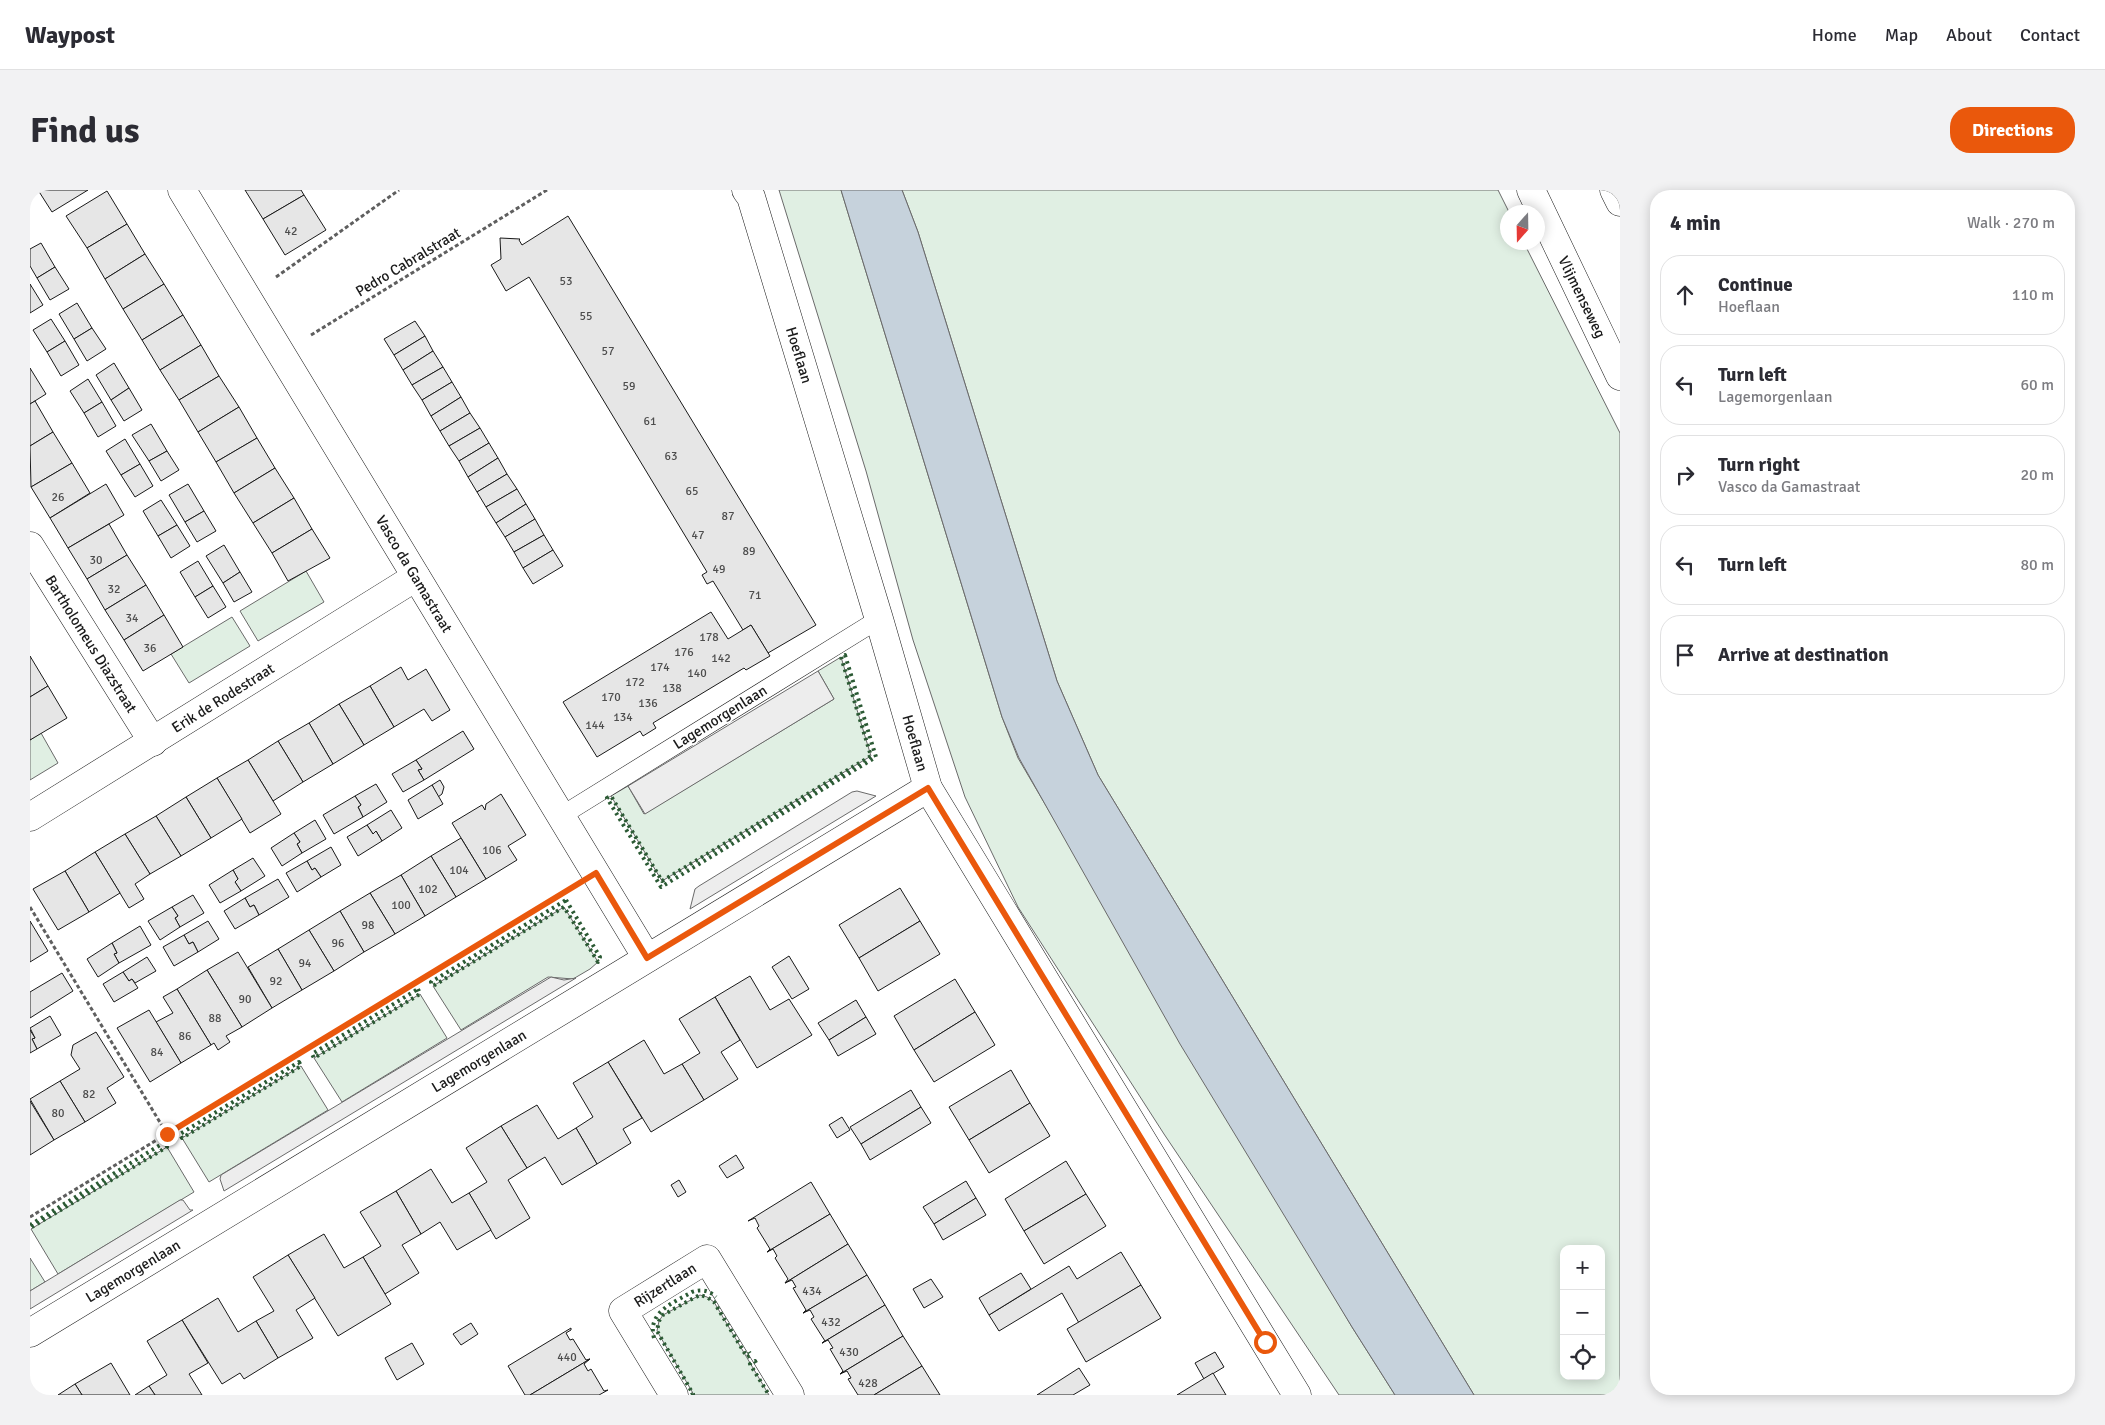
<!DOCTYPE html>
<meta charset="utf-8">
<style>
:root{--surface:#fff;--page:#f2f2f3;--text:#2b2b33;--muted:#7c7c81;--line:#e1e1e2;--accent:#ea580c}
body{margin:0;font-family:Signika,sans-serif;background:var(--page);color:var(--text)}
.controls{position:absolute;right:15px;bottom:15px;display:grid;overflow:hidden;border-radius:10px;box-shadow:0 2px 12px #0003}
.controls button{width:45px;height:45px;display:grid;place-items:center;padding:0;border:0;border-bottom:1px solid var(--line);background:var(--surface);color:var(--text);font:25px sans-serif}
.compass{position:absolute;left:1470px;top:15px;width:45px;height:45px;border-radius:50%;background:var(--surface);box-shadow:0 2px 12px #0003;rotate:200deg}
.stop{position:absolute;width:15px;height:15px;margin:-11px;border:4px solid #ea580c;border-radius:50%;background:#fff}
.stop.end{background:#ea580c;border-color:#fff;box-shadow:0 1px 5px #0008}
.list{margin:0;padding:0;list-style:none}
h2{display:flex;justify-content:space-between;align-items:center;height:65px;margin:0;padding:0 20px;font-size:21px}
h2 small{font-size:16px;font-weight:400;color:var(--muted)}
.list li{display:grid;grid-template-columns:32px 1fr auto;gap:15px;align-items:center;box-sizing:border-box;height:80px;margin:0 10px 10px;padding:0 10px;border:1px solid var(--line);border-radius:20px}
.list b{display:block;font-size:19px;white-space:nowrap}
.list p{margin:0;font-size:16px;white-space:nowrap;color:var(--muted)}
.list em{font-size:16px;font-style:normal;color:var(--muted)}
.icon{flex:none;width:28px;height:28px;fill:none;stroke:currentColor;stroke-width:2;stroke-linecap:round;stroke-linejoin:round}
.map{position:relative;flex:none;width:1590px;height:1205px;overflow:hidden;border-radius:20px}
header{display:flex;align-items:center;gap:30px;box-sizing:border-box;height:70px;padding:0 25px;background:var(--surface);border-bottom:1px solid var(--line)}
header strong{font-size:24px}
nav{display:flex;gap:28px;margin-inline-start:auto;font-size:18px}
.intro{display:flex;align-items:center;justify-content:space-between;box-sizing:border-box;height:120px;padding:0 30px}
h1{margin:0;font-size:35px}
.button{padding:12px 22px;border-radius:20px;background:var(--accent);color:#fff;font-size:18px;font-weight:700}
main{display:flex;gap:30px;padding:0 30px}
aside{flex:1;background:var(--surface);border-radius:20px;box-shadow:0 2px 12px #0003}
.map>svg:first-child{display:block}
.green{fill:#e0efe3;stroke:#6a6a6a;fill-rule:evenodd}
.parking{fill:#ededed;stroke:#6a6a6a}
.water{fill:#c6d2dc;stroke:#6a6a6a}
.building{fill:#e6e6e6;stroke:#1a1a1a}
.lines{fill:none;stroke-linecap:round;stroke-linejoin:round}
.service-casing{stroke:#1a1a1a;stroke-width:19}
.minor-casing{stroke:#1a1a1a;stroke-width:29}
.primary-casing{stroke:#1a1a1a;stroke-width:29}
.path{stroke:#5f5f5f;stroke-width:3;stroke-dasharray:4 2.5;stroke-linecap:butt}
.service{stroke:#fff;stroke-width:18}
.minor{stroke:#fff;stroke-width:28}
.primary{stroke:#fff;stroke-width:28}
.hedge{stroke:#2b5a34;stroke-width:4;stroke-dasharray:2.5 4;stroke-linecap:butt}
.route{stroke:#ea580c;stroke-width:6}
.labels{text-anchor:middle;stroke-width:4;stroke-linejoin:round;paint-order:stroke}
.number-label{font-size:12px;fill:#4d4d4d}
.street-label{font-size:15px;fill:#1a1a1a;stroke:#fff}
</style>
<header>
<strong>Waypost</strong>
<nav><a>Home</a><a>Map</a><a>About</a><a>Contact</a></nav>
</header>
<div class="intro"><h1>Find us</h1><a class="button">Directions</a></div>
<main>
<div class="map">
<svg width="1590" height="1205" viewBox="0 0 1590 1205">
<rect width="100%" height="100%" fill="#fff"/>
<g class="green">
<path d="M749,0H811L972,527L988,568L1322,1137L1365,1205H1309L1134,944L988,717L935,607L883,450L836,281Z"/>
<path d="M872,0H1468L1479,22H1478V52L1494,53L1590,243V1205H1444L1068,585L1027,491L888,42ZM1534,1059H1571V1186H1534Z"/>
<path d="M276,381L294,412L228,451L210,421Z"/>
<path d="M202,427L220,456L159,493L141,464Z"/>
<path d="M811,467L841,566L632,691L581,606L598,596L614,624L804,509L788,481Z"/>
<path d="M11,543L28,573L0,590V550Z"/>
<path d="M534,717L568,772L560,779L543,789L518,787L431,840L403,796Z"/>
<path d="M390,804L417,848L312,912L284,868Z"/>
<path d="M271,876L298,920L179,992L152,948Z"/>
<path d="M137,957L164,1002L28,1084L1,1039Z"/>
<path d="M0,1068L15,1092L0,1101Z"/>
<path d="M670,1105L677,1107L684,1112L739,1205H664L627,1141L629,1131L633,1125Z"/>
</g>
<g class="parking">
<path d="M788,481L804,509L615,624L598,596Z"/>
<path d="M827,601L846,606L660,719L665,699L669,696L822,602Z"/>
<path d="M521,787L534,790L546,788L194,1001L190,989L191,985Z"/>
<path d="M150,1010H153L160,1020H163L0,1119V1101Z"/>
</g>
<path class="water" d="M811,0H872L888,42L1027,491L1068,585L1444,1205H1365L1322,1137L1150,854L989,568L972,527Z"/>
<g class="building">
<path d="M8,0H58L22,22Z"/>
<path d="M215,0H271L274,5L233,29Z"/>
<path d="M77,1L97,34L57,58L36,26Z"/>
<path d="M274,5L296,40L255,65L233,29Z"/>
<path d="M538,26L786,435L738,463L721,435L713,440L683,391L677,394L672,385L677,382L499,87L476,101L461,75L471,69L470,48L490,49L489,50L492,55Z"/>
<path d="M97,34L115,64L75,89L57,58Z"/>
<path d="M11,53L25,77L7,88L0,76V59Z"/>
<path d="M115,64L134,94L93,119L75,89Z"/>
<path d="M25,77L39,99L20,110L7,88Z"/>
<path d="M0,94L13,115L0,123Z"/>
<path d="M134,94L153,125L112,150L93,119Z"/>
<path d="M47,113L62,138L44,149L29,124Z"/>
<path d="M153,125L171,155L130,180L112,150Z"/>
<path d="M21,129L35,151L17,162L3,140Z"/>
<path d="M385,131L395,146L364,165L354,149Z"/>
<path d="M62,138L76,159L57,171L44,149Z"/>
<path d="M395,146L403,161L373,180L364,165Z"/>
<path d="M35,151L49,175L31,186L17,162Z"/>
<path d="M171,155L189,186L149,210L130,180Z"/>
<path d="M403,161L413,177L382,195L373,180Z"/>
<path d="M84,173L99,198L81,210L66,185Z"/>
<path d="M413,177L422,192L392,210L382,195Z"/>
<path d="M0,178L16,204L0,214Z"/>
<path d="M189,186L209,217L168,242L149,210Z"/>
<path d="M58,189L72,212L54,223L40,201Z"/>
<path d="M422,192L431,207L401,226L392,210Z"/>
<path d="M99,198L112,220L94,231L81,210Z"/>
<path d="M431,207L440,223L410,241L401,226Z"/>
<path d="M5,211L23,242L0,256V214Z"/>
<path d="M72,212L86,236L68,247L54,223Z"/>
<path d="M209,217L227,248L186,272L168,242Z"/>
<path d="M440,223L450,238L419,256L410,241Z"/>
<path d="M121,234L137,261L119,271L102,245Z"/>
<path d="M450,238L459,253L429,271L419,256Z"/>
<path d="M23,242L42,273L1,297L0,256Z"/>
<path d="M227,248L245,278L204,303L186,272Z"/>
<path d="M95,249L110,274L91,285L76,261Z"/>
<path d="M459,253L468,268L438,287L429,271Z"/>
<path d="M137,261L149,280L131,291L119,271Z"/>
<path d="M468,268L477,284L447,302L438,287Z"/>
<path d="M42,273L60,303L20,328L1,297Z"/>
<path d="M110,274L123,296L105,307L91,285Z"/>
<path d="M245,278L264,308L223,333L204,303Z"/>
<path d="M477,284L487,299L456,317L447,302Z"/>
<path d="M76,294L94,325L38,358L20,328Z"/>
<path d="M158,294L174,321L155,332L139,305Z"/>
<path d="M487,299L496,314L466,333L456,317Z"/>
<path d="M264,308L282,339L242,363L223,333Z"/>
<path d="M131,310L147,335L128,346L113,321Z"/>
<path d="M496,314L505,329L475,347L466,333Z"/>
<path d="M174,321L186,341L167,352L155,332Z"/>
<path d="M505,329L514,345L484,362L475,347Z"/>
<path d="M79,334L97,365L57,389L38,358Z"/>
<path d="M147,335L160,356L141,368L128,346Z"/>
<path d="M282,339L300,368L258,391L242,363Z"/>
<path d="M514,345L523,360L493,378L484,362Z"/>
<path d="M194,355L210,382L193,393L176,366Z"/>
<path d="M523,360L533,376L503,394L493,378Z"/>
<path d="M97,365L116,395L75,420L57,389Z"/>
<path d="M168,371L183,396L165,407L150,382Z"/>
<path d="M210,382L222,402L204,412L193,393Z"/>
<path d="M116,395L134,425L94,450L75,420Z"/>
<path d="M183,396L196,417L178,428L165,407Z"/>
<path d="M681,422L698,449L721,435L740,466L716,480L714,478L623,533L626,538L613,546L610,541L567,567L533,512Z"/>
<path d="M134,425L153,457L113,481L94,450Z"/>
<path d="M0,466L18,496L0,507Z"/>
<path d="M371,477L378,490L396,479L420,520L402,531L394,519L364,537L340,496Z"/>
<path d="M18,496L37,528L0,550V507Z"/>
<path d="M340,496L364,537L334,555L309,514Z"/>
<path d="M309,514L334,555L303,574L279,533Z"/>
<path d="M279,533L303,574L273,592L248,551Z"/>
<path d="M433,541L444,559L394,590L388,580L392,579L386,570Z"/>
<path d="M248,551L273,592L243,611L218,570Z"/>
<path d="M218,570L251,624L220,643L187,588Z"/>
<path d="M386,570L392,579L388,580L394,590L373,602L362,584Z"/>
<path d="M187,588L212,629L181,648L156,607Z"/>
<path d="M410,590L414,597L412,604L408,607L402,595Z"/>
<path d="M346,594L357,612L333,627L328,617L331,615L325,606Z"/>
<path d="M402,595L413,614L388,629L378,610Z"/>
<path d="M471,604L496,645L478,656L487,670L456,689L422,633L452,615L455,620L456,614Z"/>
<path d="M325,606L331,615L328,617L333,627L304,644L293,625Z"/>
<path d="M156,607L181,648L151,666L126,626Z"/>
<path d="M361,620L372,638L352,651L346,641L343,644L337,635Z"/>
<path d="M126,626L151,666L120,684L95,644Z"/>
<path d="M285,630L296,649L272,663L267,654L270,652L264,643Z"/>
<path d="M337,635L343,644L346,641L352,651L328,666L317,647Z"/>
<path d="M264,643L270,652L267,654L272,663L252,676L241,658Z"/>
<path d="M95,644L120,684L105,694L114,709L99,718L65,662Z"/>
<path d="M431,648L456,689L426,707L401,666Z"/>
<path d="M301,657L311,675L291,687L285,678L282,680L277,671Z"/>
<path d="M65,662L90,703L59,722L35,681Z"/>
<path d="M401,666L426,707L395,726L371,685Z"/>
<path d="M223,668L235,686L211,701L205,692L208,689L203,680Z"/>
<path d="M277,671L282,680L285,678L291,687L267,702L256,683Z"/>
<path d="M203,680L208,689L205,692L211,701L190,713L179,695Z"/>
<path d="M35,681L59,722L28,740L3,699Z"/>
<path d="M371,685L395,726L365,744L340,703Z"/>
<path d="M248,689L259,707L229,725L224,715L220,717L215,708Z"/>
<path d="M870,698L890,731L829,768L809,735Z"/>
<path d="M340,703L365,744L334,762L310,721Z"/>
<path d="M163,705L174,723L150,737L145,728L148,726L142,717Z"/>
<path d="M215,708L220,717L224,715L229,725L205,739L194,721Z"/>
<path d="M142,717L148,726L145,728L150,737L130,750L118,731Z"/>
<path d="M310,721L334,762L304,781L279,740Z"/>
<path d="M0,731L18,761L0,772Z"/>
<path d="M178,731L189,749L168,762L163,752L159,754L154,745Z"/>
<path d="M890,731L910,764L848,801L829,768Z"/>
<path d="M110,736L121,755L89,773L84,764L87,763L82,753Z"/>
<path d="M279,740L304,781L272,800L248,759Z"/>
<path d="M154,745L159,754L163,752L168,762L144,776L133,757Z"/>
<path d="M82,753L87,763L84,764L89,773L68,787L57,769Z"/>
<path d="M248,759L272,800L242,818L218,777Z"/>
<path d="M208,762L242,818L212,837L177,780Z"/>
<path d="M759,766L779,799L762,809L742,777Z"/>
<path d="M117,767L126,781L105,793L102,789L99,791L93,782Z"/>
<path d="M177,780L212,837L196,846L200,852L188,860L184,853L181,855L147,799Z"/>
<path d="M93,782L99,791L102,789L108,798L84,812L73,794Z"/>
<path d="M32,783L43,801L0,828V802Z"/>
<path d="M720,786L740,820L759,809L782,845L727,878L685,807Z"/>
<path d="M925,789L945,822L884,860L864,826Z"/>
<path d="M147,799L181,855L151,873L126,832L143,823L133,807Z"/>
<path d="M685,807L710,850L691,862L708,889L674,910L652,874L670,863L649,829Z"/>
<path d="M826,810L836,827L799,850L788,833Z"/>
<path d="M119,820L151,873L120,892L87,838Z"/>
<path d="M945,822L965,855L904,892L884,860Z"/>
<path d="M20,826L31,845L7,859L2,849L5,848L0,838Z"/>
<path d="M836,827L846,844L808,866L799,850Z"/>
<path d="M0,840L5,848L2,849L7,859L0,863Z"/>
<path d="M66,842L94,887L77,898L86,913L55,932L30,891L50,879L41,865L43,855Z"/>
<path d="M614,850L634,884L652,874L674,910L621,942L578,872Z"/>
<path d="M578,872L612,928L593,939L601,953L567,974L546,938L563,927L543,893Z"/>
<path d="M981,880L1000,913L939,950L919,917Z"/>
<path d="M30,891L55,932L24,950L0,909Z"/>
<path d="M881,900L891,917L831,954L820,937Z"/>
<path d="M0,911L24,950L0,965Z"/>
<path d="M1000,913L1020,946L959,983L939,950Z"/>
<path d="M507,915L528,949L546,938L567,974L532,995L515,967L497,978L471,936Z"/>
<path d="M891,917L901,933L840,970L831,954Z"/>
<path d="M812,927L820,940L807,948L799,935Z"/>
<path d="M471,936L497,978L478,990L500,1028L466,1049L439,1003L457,992L436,958Z"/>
<path d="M706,965L714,978L697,988L689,976Z"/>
<path d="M1036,971L1056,1004L994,1041L975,1009Z"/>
<path d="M401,979L422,1013L439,1003L461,1040L427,1060L410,1032L391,1044L366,1001Z"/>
<path d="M649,990L656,1002L648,1007L641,995Z"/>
<path d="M936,991L946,1008L904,1034L893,1017Z"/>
<path d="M781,992L800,1024L737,1062L740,1059L727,1038L729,1036L725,1028L718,1031Z"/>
<path d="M366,1001L391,1044L372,1055L389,1083L355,1104L333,1067L351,1056L330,1022Z"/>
<path d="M1056,1004L1076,1036L1014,1074L994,1041Z"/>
<path d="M946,1008L956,1025L913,1050L904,1034Z"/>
<path d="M800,1024L818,1054L755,1093L758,1089L745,1068L747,1066L743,1059L737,1062Z"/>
<path d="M294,1044L314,1078L333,1067L361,1114L308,1146L258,1065Z"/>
<path d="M818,1054L837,1085L773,1123L776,1120L763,1098L766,1097L762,1090L755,1093Z"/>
<path d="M1091,1062L1111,1095L1049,1133L1032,1103L969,1141L959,1125L1039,1076L1047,1089Z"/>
<path d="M258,1065L285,1108L266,1120L283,1148L248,1168L226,1131L244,1121L223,1087Z"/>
<path d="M991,1083L1001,1099L959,1125L949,1108Z"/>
<path d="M837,1085L855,1115L792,1153L795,1151L781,1129L784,1127L780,1120L773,1123Z"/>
<path d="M901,1089L913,1107L894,1118L883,1099Z"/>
<path d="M1111,1095L1131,1128L1056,1172L1037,1139Z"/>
<path d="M188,1108L208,1142L226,1131L248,1168L214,1189L210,1183L192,1194L152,1130Z"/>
<path d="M855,1115L873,1146L810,1184L813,1181L800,1159L803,1158L798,1150L792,1153Z"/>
<path d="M152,1130L178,1173L159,1184L172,1205H125L119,1196L137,1185L117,1151Z"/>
<path d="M441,1133L448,1144L431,1155L423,1144Z"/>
<path d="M541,1138V1140L536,1143L540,1150L543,1149L556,1170L560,1169L500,1205H495L478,1176Z"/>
<path d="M873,1146L892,1176L844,1205H828L818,1189L821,1188L817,1181L810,1184Z"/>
<path d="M382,1153L394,1174L367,1190L355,1168Z"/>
<path d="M1185,1162L1194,1177L1174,1189L1165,1173Z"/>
<path d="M560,1169L554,1174L558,1181L561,1179L574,1201L578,1200L569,1205H500Z"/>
<path d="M81,1173L100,1205H52L45,1194Z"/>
<path d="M892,1176L910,1205H844Z"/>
<path d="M1049,1178L1060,1195L1043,1205H1007Z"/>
<path d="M1183,1183L1196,1205H1147Z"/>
<path d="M45,1194L52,1205H28Z"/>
<path d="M119,1196L125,1205H105Z"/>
</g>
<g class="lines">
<defs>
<path id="service" d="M531,626L849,429"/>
<g id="minor">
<path d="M152,0L617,768"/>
<path d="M716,0L721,7L849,429L898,598L1267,1205"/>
<path d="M0,356L123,552"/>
<path d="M0,627L386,387"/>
<path d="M0,1143L898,598"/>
<path d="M644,1205L593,1121L677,1069L760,1205"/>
</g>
<g id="primary">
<path d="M1501,0L1590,186"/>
<path d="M1584,0L1590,12"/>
</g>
</defs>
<use href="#service" class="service-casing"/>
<use href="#minor" class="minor-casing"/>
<use href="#primary" class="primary-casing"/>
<g class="path">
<path d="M246,87L369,0"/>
<path d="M281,145L517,0"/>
<path d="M0,717L137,944"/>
<path d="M0,1027L536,701"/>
</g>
<use href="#service" class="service"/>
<use href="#minor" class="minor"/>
<use href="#primary" class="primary"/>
<g class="hedge">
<path d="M815,465L846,567L631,697L577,608L581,606L632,691L841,566L811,467Z"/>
<path d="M536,710L570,767L568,772L534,717L403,796L401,792Z"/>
<path d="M388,799L390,804L284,868L282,864Z"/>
<path d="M269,872L271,876L152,948L150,944Z"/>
<path d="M0,1035L135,952L137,957L0,1038"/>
<path d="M624,1148C617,1122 643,1113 662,1102C671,1099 679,1100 686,1107"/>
<path d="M726,1173L725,1171L720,1174L739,1205"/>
<path d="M661,1205L663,1204L627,1141L629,1131L633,1125L660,1110L670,1105L677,1107L684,1112L717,1167L721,1165L719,1162"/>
</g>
</g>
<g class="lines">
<path class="route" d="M137,944L566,683L617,768L898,598L1235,1152"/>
</g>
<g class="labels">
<g class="number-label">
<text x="261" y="45">42</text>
<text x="536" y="95">53</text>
<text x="556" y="130">55</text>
<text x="578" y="165">57</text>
<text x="599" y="200">59</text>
<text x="620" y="235">61</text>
<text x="641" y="270">63</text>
<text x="662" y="305">65</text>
<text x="28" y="311">26</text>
<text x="698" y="330">87</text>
<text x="668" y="349">47</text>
<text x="719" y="365">89</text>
<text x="66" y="374">30</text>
<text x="689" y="383">49</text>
<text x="84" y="403">32</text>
<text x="725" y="409">71</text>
<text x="102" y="432">34</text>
<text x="679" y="451">178</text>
<text x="120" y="462">36</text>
<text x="654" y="466">176</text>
<text x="691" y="472">142</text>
<text x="630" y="481">174</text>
<text x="667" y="487">140</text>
<text x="605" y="496">172</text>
<text x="642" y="502">138</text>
<text x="581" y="511">170</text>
<text x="618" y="517">136</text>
<text x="593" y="531">134</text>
<text x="565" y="539">144</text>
<text x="462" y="664">106</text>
<text x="429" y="684">104</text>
<text x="398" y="703">102</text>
<text x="371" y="719">100</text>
<text x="338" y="739">98</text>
<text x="308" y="757">96</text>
<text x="275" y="777">94</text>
<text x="246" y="795">92</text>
<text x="215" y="813">90</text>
<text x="185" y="832">88</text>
<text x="155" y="850">86</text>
<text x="127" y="866">84</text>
<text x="59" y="908">82</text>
<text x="28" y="927">80</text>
<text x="782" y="1105">434</text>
<text x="801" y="1136">432</text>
<text x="819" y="1166">430</text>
<text x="537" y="1171">440</text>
<text x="838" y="1197">428</text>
</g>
<g class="street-label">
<text transform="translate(378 72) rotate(-31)" y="5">Pedro Cabralstraat</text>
<text transform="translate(1552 107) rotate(64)" y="5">Vlijmenseweg</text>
<text transform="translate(769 165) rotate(73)" y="5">Hoeflaan</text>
<text transform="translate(384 384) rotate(59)" y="5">Vasco da Gamastraat</text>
<text transform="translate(61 454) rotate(58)" y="5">Bartholomeus Diazstraat</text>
<text transform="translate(193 508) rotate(-32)" y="5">Erik de Rodestraat</text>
<text transform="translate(690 527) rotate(-32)" y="5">Lagemorgenlaan</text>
<text transform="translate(885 553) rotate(74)" y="5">Hoeflaan</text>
<text transform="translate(449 871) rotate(-31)" y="5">Lagemorgenlaan</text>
<text transform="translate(103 1081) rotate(-31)" y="5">Lagemorgenlaan</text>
<text transform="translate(635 1095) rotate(-32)" y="5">Rijzertlaan</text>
</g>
</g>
</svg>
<div class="controls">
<button>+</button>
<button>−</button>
<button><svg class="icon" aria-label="locate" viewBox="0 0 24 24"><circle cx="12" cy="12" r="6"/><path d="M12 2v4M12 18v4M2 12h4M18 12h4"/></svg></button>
</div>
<svg class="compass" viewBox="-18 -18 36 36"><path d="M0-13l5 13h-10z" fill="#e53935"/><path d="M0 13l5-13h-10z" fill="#7c7c81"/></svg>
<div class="stop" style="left:1235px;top:1152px"></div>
<div class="stop end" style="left:137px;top:944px"></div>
</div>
<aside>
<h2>4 min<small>Walk · 270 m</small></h2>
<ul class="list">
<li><svg class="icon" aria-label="ahead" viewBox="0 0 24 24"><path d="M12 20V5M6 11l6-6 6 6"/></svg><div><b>Continue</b><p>Hoeflaan</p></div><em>110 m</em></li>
<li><svg class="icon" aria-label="left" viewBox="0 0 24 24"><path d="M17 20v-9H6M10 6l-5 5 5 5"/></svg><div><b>Turn left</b><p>Lagemorgenlaan</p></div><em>60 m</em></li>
<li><svg class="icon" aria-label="right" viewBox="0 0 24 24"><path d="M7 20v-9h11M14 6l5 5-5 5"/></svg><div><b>Turn right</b><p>Vasco da Gamastraat</p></div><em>20 m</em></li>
<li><svg class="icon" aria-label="left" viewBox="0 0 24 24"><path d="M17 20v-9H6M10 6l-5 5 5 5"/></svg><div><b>Turn left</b></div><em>80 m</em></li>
<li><svg class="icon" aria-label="arrive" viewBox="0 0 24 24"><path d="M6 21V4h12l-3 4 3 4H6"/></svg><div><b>Arrive at destination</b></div></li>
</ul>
</aside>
</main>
